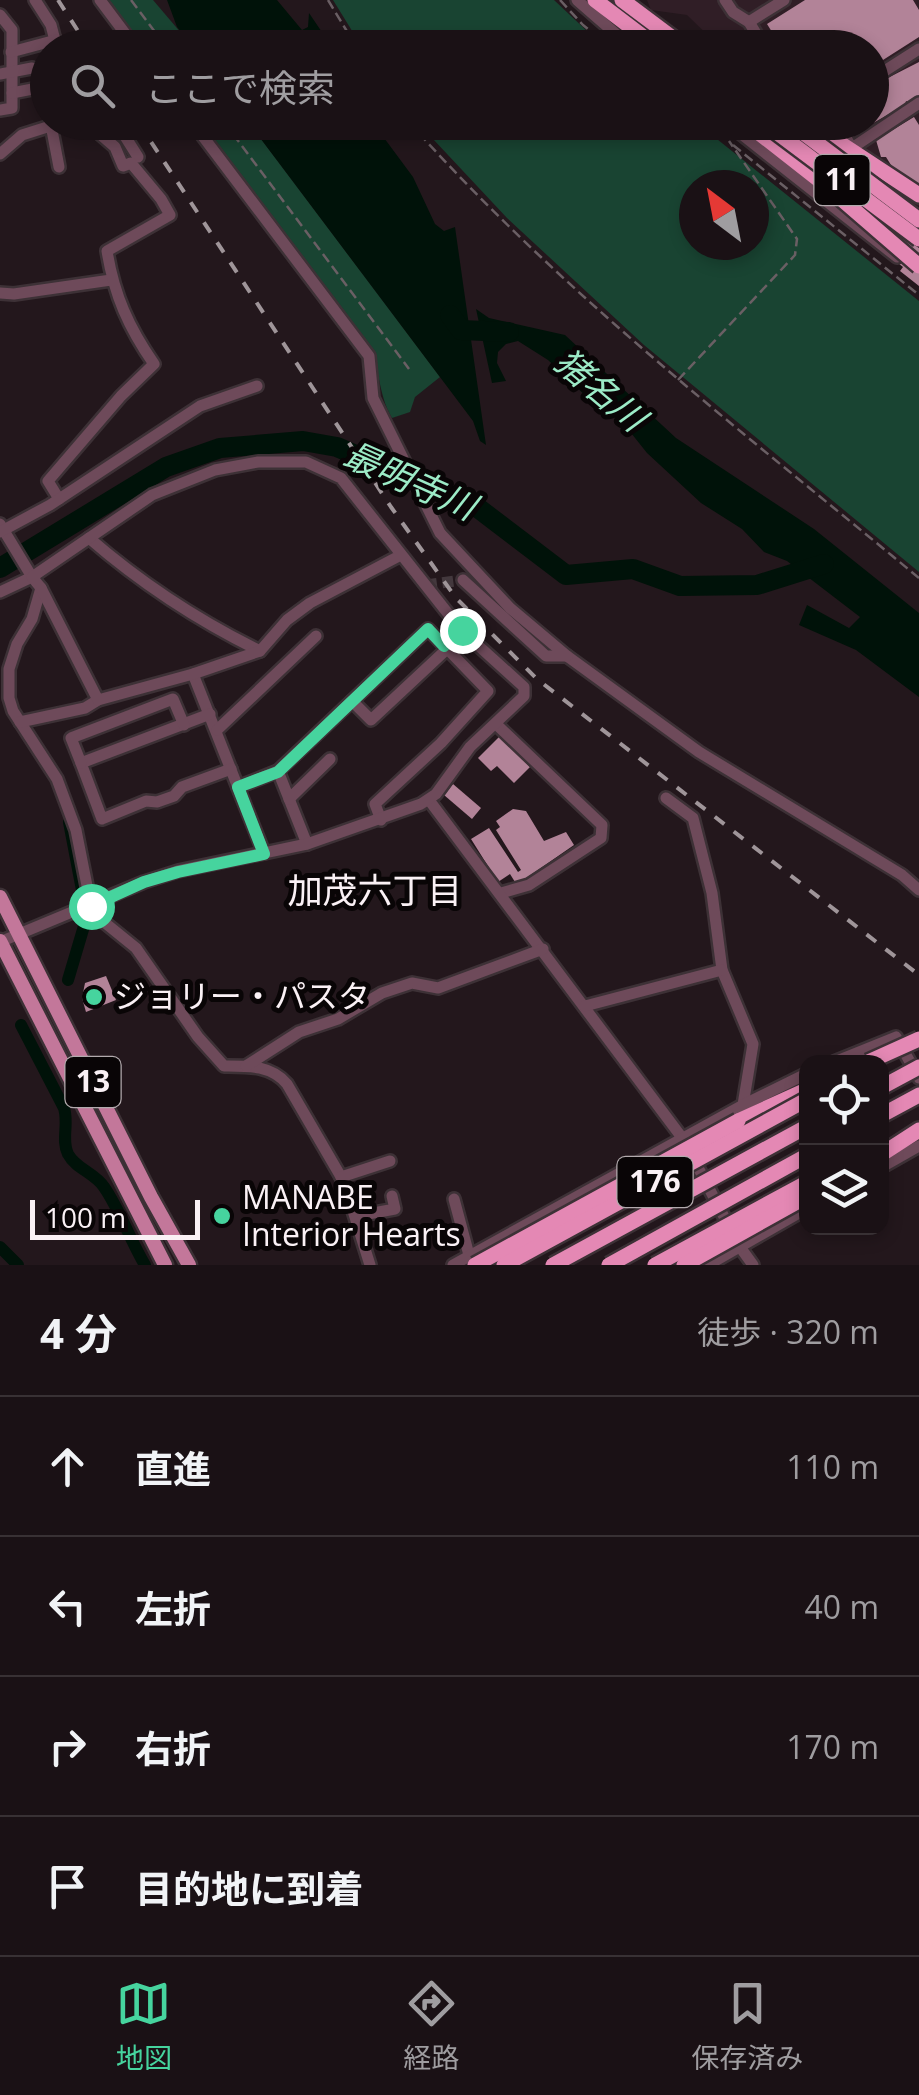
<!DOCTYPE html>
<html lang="ja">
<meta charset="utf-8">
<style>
:root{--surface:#1a1115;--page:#231a1e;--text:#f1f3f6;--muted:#9f9da0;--line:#383134;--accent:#46d49e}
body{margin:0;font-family:"Open Sans","Noto Sans JP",sans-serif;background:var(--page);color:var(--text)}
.controls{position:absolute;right:30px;bottom:30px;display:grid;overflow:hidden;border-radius:20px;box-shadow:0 5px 15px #0003}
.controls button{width:90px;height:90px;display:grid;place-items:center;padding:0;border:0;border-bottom:2px solid var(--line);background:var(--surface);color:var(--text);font:50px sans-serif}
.compass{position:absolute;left:679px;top:170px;width:90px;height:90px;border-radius:50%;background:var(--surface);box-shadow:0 5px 15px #0003;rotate:328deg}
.scale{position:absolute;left:30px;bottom:25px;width:170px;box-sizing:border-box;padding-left:10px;border:5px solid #faf1f5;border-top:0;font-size:28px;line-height:35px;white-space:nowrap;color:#faf1f5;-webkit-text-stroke:8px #090506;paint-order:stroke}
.stop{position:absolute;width:30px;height:30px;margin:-22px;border:8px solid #46d49e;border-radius:50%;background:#fff}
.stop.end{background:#46d49e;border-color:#fff;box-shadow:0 2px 10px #0008}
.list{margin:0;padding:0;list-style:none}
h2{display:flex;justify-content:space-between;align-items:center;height:130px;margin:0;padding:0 40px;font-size:42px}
h2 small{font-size:32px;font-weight:400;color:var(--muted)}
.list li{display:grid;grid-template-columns:65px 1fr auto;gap:30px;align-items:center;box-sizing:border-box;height:140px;padding:0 40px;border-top:2px solid var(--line)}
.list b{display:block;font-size:38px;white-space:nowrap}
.list em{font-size:32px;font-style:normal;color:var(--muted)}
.icon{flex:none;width:55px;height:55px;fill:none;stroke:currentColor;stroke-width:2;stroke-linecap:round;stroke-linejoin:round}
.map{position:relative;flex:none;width:919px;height:1265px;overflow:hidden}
.search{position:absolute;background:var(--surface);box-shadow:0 5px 15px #0003;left:30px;right:30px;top:30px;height:110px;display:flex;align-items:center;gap:25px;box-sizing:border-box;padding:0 35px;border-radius:55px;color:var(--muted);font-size:38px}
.sheet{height:690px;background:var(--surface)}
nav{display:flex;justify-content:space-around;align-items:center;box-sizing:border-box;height:140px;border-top:2px solid var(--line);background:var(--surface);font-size:28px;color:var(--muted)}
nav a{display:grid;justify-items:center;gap:5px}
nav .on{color:var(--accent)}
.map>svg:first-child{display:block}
.built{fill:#301e26}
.green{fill:#194432;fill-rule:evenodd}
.water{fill:#001209}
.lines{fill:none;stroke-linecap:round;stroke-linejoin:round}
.canal{stroke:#001209;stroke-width:12}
.river{stroke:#001209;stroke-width:20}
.building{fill:#b28398}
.minor-tunnel{stroke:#43383d;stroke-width:11;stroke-dasharray:11 5.5;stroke-linecap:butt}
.minor-casing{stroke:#3d3136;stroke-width:16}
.major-casing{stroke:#3d3136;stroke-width:19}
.highway-casing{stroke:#3d3136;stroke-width:20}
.path{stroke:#6a5f64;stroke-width:2.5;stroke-dasharray:10 5;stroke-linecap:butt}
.minor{stroke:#6e4a5a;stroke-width:11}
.major{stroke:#c3779a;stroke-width:14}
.highway{stroke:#e488b4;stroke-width:15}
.rail{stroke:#9f9599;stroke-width:4;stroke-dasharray:12 12;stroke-linecap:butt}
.highway-bridge-casing{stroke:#3d3136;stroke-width:20;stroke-linecap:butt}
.highway-bridge{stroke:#e488b4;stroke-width:15}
.route{stroke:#46d49e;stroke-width:12}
.poi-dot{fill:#46d49e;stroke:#090506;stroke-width:4}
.labels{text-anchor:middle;stroke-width:10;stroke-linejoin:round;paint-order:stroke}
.shield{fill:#090506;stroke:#b2aaad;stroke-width:2.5}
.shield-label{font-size:30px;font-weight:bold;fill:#faf1f5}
.poi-label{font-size:32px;fill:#faf1f5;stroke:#090506;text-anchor:start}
.water-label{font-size:35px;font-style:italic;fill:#9cebc7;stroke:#090506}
.neighbourhood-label{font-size:35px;fill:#faf1f5;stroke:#090506}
</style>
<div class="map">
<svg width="919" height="1265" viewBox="0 0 919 1265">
<rect width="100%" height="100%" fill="#23171c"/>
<path class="built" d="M647,0H919V206L898,219L798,123L872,122V48L720,47L687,15L651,10Z"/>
<g class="green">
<path d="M107,0H153L193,47H143Z"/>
<path d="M333,0H554L604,47H362Z"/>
<path d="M200,123H249L440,377L415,397L410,412L392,418C377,393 381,365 366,340Z"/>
<path d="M418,123H697L919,301V572L644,345L507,218ZM754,185V245H694V185Z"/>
</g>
<g class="water">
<path d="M167,0H277L302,30L308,27L309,13L332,47H193L177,27Z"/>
<path d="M249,123H373L413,177L435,224L444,231L455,227L486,445L480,441L473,421Z"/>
<path d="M476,309L489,318L565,335L676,438L814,529L919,613V697L856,650L799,625L807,605L849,628L860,617L787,561L764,552L742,529L701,503L647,453L608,404L591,401L548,360L518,341L506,344L498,352L497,363L506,381L492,383Z"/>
</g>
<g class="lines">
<g class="canal">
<path d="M68,980L87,916L69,822"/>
<path d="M21,1025L64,1108C69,1124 61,1140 68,1154C76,1169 95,1173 104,1187C120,1210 130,1240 145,1265"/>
<path d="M0,1247L18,1265"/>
</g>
<g class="river">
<path d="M450,315L461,330L509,332"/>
<path d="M0,568L166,467L220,448L303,441L337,447L478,508L566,575L633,569L680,586L757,585L824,564"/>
</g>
</g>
<g class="building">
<path d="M805,0H913L919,10V37L872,67V48H782L767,24Z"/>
<path d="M919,62V98L910,103L906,101L905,105L852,135L844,122H872V86Z"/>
<path d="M914,117L919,125V199L914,202L886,157H881L876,140Z"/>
<path d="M904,238L919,248V286L900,271L903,267L894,260Z"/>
<path d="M500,736L530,767L514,783L497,766L491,771L478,758Z"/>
<path d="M453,784L481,808L472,819L444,795Z"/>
<path d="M513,809L526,811L544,841L566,832L574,845L522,881L515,882L510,874L498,882L471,839L489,828L518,872L521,870L496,830L500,827L496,821Z"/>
<path d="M106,976L116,1000L86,1012L82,998L85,983Z"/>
</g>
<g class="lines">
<path class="minor-tunnel" d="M426,585L463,580"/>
<defs>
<g id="minor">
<path d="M35,0L51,25L57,48"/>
<path d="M100,0L136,48"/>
<path d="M577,0L632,48"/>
<path d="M725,0L733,12L749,22L765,48"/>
<path d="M0,15L12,30V108L0,110"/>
<path d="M749,22L784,0"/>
<path d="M11,52L56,40"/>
<path d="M0,74L32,68"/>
<path d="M872,79L919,49"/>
<path d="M12,93L48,86"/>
<path d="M116,122L138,157"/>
<path d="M192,122L369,356L373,398L440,533L510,608L567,656L699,752L902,875L919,890"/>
<path d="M726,122L897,257"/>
<path d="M836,122L852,148L919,103"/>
<path d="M51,125L59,167"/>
<path d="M0,154L22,135L63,122"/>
<path d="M0,293L14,294L111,280"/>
<path d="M59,499L48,481L121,396L154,364C129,328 114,295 107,251L170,215L161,199L131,163L123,166L115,147L86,122"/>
<path d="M0,524L32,577L0,592"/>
<path d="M0,532L50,505L200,406L257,386"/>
<path d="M89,538C142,584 197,620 260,651"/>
<path d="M463,580L546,656H567"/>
<path d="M41,588L32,619L17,644L9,669V698L13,711L57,779L76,830L91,906L99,918L136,948L198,1037L224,1066C248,1066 271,1065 287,1084L344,1182L370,1265"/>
<path d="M193,674L264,853"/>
<path d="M352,701L371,720L447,649"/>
<path d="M210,714L81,763L102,819L146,801L157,802L174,796L182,787L231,769"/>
<path d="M20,722L85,708L98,700"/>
<path d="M496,724L602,825L601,838L529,885L501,893"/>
<path d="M217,730L316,636"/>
<path d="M81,763L71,738L173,699L184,725"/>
<path d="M278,771L307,844"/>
<path d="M238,787L278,771L428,629L488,691L441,743L375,804L381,820"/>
<path d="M666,798L693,818L712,893L722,970L753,1044L743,1105"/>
<path d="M289,799L330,759"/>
<path d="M429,800L683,1139L740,1247L753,1265"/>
<path d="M0,942L144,882L178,871L307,844L421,804L436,794L470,747L524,696V687L461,630L341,478L306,462H258L215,470L152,495L32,577L41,588L98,700L193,674L260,651L287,620L310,603L401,555"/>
<path d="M585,1006L722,970"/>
<path d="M834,1062L896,1037L919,1078"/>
<path d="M246,1066L299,1032L338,1019L382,993L412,983L438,988L543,949"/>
<path d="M882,1167L919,1146"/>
<path d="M341,1177L390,1161"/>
<path d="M454,1199L469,1255"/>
<path d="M357,1216L395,1209L392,1196"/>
<path d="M453,1265L743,1105L806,1074"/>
<path d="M708,1265L806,1209"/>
</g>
<g id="major">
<path d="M0,897L151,1197L189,1265"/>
<path d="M0,941L165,1265"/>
</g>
<g id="highway">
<path d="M595,0L658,48"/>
<path d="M622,0L686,48"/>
<path d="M745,122L823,183"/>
<path d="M808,122L919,195"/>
<path d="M882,1115L919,1095"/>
<path d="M738,1121L806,1090"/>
<path d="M882,1154L919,1130"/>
</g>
</defs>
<use href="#minor" class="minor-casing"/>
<use href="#major" class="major-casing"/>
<use href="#highway" class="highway-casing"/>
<g class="path">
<path d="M131,0L167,48"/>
<path d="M328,0L357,48"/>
<path d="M560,0L583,25L611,48"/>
<path d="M224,122L409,369"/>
<path d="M409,122C561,293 743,432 919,578"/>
<path d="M706,122L727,140"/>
<path d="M733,145L919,295"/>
<path d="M678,380L795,255L797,239L729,141"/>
</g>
<use href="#minor" class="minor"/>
<use href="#major" class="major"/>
<use href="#highway" class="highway"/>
<g class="rail">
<path d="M58,0L89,48"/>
<path d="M138,122L391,507L456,598L537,679L919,975"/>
</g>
<defs>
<g id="highway-bridge">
<path d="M763,122L919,239"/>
<path d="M789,122L919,220"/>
<path d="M823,183L919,266"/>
<path d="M868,1062L919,1039"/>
<path d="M882,1087L919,1067"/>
<path d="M475,1265L738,1121"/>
<path d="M504,1265L806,1100"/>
<path d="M553,1265L806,1127"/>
<path d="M609,1265L806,1156"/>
<path d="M655,1265L806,1183"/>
<path d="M684,1265L806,1197"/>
</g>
</defs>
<use href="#highway-bridge" class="highway-bridge-casing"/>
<use href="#highway-bridge" class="highway-bridge"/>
</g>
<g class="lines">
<path class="route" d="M91,906L144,882L178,872L264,854L238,787L278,772L428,629L444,646L462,630"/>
</g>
<g class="poi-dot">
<circle cx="94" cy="997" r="10"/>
<circle cx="222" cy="1216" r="10"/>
</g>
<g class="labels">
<g class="shield">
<rect x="814.5" y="155" width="55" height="50" rx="8"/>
<rect x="65.5" y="1057" width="55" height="50" rx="8"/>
<rect x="617.5" y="1157" width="75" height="50" rx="8"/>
</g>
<g class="shield-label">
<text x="842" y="190">11</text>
<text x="93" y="1092">13</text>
<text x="655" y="1192">176</text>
</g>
<g class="poi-label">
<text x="114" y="1008">ジョリー・パスタ</text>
<text x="242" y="1209">MANABE<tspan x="242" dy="37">Interior Hearts</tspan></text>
</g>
<g class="water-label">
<text transform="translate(600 390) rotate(40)" y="12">猪名川</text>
<text transform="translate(410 481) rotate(24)" y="12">最明寺川</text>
</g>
<g class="neighbourhood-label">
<text x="375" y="903">加茂六丁目</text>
</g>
</g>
</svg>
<div class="controls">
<button><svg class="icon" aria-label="locate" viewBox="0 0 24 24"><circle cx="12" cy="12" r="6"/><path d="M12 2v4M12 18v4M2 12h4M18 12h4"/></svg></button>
<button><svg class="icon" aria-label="layers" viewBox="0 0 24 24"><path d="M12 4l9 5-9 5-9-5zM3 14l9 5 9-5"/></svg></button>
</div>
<svg class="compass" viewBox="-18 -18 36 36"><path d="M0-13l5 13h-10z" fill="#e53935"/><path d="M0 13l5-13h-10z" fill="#9f9da0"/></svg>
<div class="scale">100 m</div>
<div class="stop" style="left:91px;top:906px"></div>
<div class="stop end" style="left:462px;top:630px"></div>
<div class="search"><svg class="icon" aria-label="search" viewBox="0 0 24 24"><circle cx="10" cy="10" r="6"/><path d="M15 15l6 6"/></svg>ここで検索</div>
</div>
<section class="sheet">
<h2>4 分<small>徒歩 · 320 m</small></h2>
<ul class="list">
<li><svg class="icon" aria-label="ahead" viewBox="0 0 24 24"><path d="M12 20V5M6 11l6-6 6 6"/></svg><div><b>直進</b></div><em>110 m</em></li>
<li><svg class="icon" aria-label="left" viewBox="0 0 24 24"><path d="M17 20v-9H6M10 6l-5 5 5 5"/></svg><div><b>左折</b></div><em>40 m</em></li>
<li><svg class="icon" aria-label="right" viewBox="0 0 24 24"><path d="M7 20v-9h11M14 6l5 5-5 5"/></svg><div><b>右折</b></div><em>170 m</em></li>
<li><svg class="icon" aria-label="arrive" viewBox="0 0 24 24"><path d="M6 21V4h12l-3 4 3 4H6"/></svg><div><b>目的地に到着</b></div></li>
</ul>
</section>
<nav>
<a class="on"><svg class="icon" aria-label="map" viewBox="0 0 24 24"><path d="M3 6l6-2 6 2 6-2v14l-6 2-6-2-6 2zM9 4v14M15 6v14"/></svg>地図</a>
<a><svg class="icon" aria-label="directions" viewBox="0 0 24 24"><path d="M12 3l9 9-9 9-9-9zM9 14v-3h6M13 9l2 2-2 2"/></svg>経路</a>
<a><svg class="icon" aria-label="saved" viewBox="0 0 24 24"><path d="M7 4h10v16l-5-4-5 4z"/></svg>保存済み</a>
</nav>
